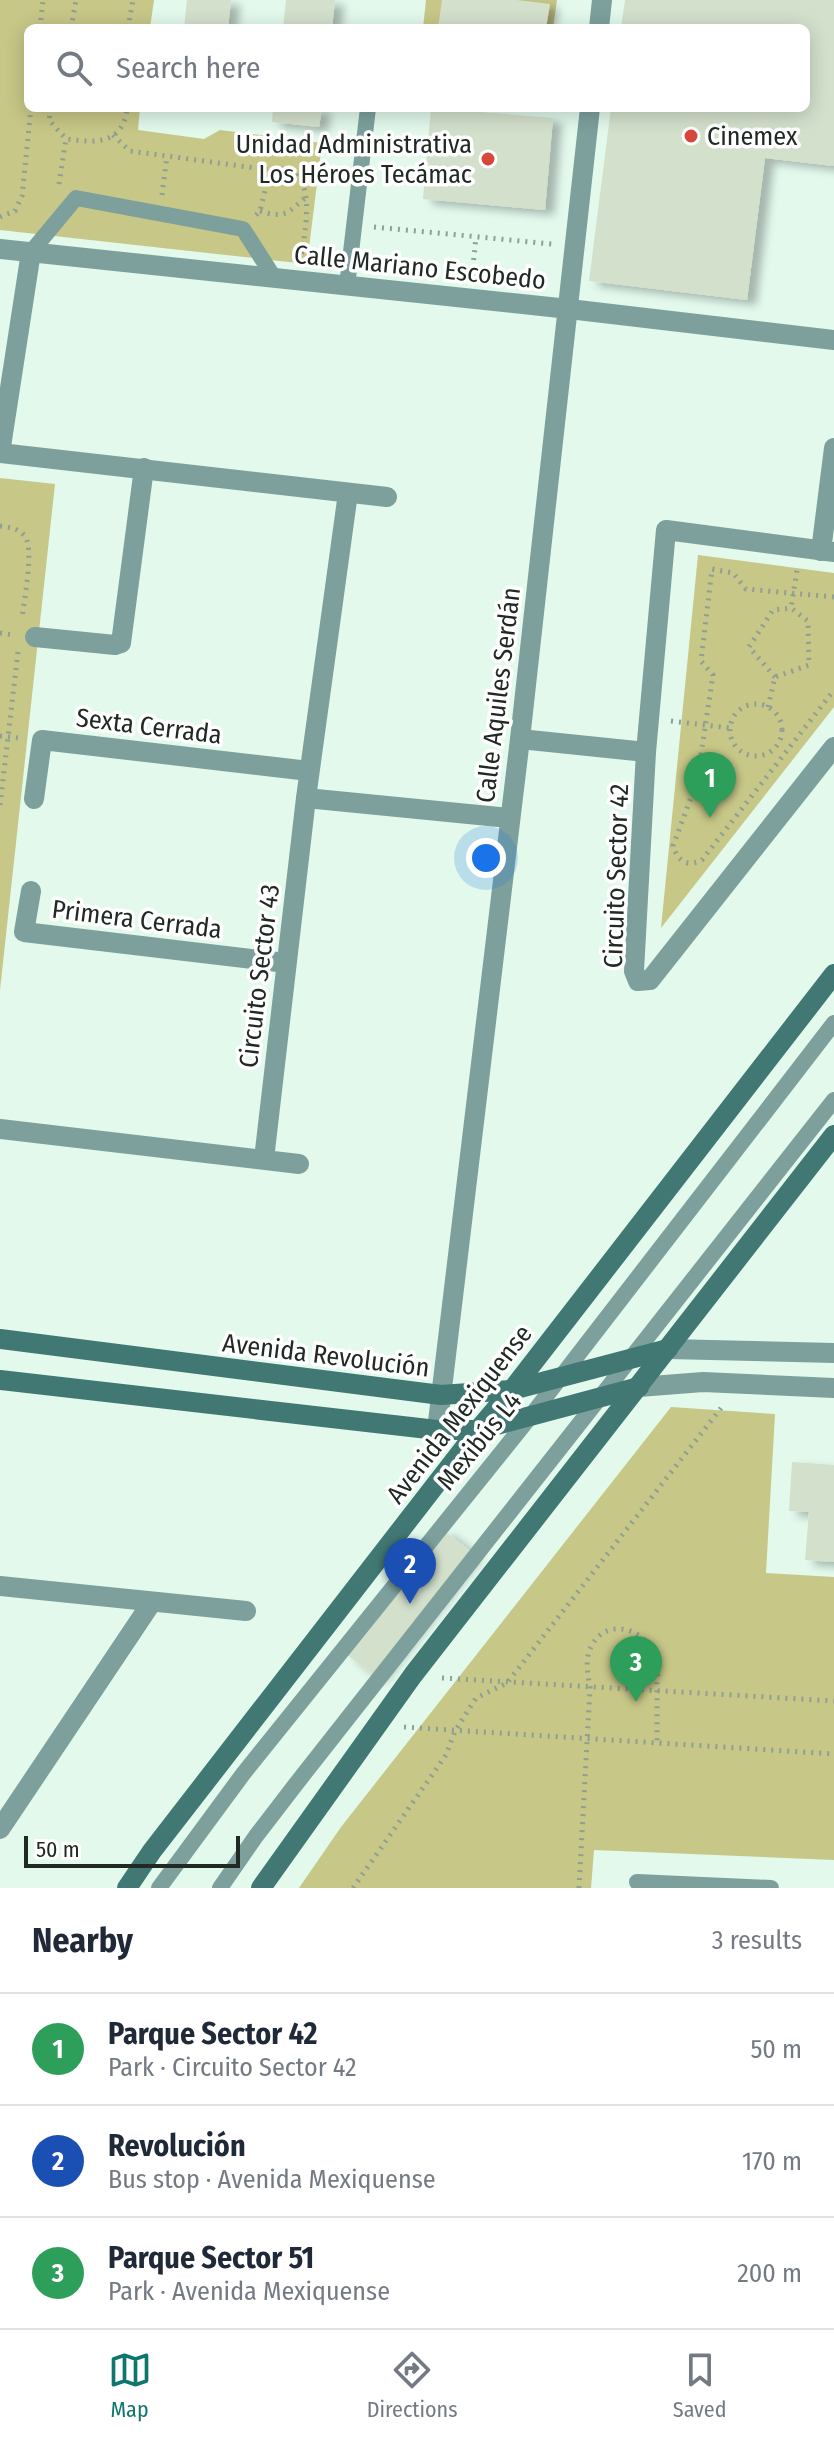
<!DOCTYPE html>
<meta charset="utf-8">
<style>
:root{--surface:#fff;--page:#f2f2f3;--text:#1f2937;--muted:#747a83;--line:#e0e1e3;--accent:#0f766e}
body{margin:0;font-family:"Fira Sans Condensed",sans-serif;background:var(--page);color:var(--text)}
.scale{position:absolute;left:24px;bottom:20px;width:216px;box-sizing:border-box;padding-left:8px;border:4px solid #202924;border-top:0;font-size:22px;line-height:28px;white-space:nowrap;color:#202924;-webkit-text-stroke:6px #fff;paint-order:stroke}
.you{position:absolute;left:486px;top:858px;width:28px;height:28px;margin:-20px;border:6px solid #fff;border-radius:50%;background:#1a73e8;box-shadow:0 0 0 12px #1a73e833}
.badge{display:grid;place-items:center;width:52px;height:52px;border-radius:50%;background:var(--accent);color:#fff;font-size:26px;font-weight:700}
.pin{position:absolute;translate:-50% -66px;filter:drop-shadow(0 2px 4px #0008)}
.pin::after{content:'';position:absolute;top:42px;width:28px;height:24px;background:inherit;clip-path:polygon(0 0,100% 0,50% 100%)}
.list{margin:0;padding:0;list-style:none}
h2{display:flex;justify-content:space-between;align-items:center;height:104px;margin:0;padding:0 32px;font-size:34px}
h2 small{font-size:26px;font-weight:400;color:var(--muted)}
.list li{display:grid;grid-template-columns:52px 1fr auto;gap:24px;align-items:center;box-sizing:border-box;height:112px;padding:0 32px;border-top:2px solid var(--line)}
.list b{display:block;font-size:30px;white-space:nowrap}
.list p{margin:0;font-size:26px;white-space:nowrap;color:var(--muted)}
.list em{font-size:26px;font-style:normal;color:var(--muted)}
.icon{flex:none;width:44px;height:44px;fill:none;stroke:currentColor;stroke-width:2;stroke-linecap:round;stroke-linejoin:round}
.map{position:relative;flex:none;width:834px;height:1888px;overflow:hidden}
.search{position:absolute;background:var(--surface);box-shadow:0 4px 20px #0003;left:24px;right:24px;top:24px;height:88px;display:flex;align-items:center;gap:20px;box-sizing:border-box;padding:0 28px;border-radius:12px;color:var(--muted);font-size:30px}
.sheet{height:440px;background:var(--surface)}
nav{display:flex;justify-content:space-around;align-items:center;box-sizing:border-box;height:112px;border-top:2px solid var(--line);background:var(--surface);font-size:22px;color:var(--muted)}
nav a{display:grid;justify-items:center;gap:4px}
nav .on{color:var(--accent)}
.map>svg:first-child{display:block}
.green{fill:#c7c788}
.building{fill:#d3e0cc;filter:url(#shadow)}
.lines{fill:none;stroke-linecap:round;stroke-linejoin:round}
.path{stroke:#8e9f95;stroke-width:5;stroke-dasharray:2 6;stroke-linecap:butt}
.lane{stroke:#7da09c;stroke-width:16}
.street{stroke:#7da09c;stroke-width:20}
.secondary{stroke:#417873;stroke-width:20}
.poi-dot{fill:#d6483c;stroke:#fff;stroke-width:3}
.labels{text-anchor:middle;stroke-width:7;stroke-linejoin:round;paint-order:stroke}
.poi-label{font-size:26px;fill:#202924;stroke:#fff;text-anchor:start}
.street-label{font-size:26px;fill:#202924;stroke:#fff}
</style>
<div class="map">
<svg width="834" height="1888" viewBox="0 0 834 1888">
<defs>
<filter id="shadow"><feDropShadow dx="9" dy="5" stdDeviation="4" flood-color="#0004"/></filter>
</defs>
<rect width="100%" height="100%" fill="#e2f9ec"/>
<g class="green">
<path d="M0,0H154L150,28H28V108H140L138,130L204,139L220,130L322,143L307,264L0,230Z"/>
<path d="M426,0H557L553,28H423Z"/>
<path d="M0,478L55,484L0,990Z"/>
<path d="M698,555L834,573V707L661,928Z"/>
<path d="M671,1407L775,1414L766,1573L834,1577V1860L594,1850L591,1888H299L341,1827Z"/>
</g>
<g class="building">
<path d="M187,0H231L228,28H184Z"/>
<path d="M286,0H335L332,28H283Z"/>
<path d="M442,0H517L550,4L546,28H438Z"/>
<path d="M625,0H834V166L765,158L747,300L589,281L611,108H806V28H621Z"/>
<path d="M273,108H322L319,127L272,122Z"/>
<path d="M431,108L553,118L545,210L423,199Z"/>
<path d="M792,1462L834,1465V1562L805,1560L809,1512L789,1511Z"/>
<path d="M443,1530L473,1553L376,1677L346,1654Z"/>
</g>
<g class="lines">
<g class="path">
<path d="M40,28L43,0"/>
<path d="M71,28L76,0"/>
<path d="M128,28L133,0"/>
<path d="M51,108L49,120L66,139"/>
<path d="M113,135L130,151L270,170C321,160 305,230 301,258"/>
<path d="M59,184L66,139C95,143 123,145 127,108"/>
<path d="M162,195L167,156"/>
<path d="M260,211C284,219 288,213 306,197"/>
<path d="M256,215L260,211L270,170"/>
<path d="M0,217L15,211L22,196L31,108"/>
<path d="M374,227L552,244"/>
<path d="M472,276L476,237"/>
<path d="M0,526C9,527 17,528 24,535C35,547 24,600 22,618"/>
<path d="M834,597L746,589L733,573L712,569L701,661L713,675L697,781L673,846C678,862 688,867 702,860L834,690"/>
<path d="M0,633L14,635"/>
<path d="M775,677L749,647L773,610L791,608"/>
<circle cx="756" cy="730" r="26"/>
<path d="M768,707L775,677L809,665L808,621L791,608L797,570"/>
<path d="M671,721L730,728"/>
<path d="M0,736L19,738"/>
<path d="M0,805L18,652"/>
<path d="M442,1678L834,1701"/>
<path d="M404,1727L834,1754"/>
<path d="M353,1888L446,1755L455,1731L476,1698L507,1683L721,1408"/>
<path d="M579,1888L590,1688C588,1674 584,1658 592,1645C609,1614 651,1632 657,1661C659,1669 657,1679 657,1686C657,1705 657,1724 657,1743"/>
</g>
<g class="lane">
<path d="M31,252L76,198L243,229L275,279"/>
<path d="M347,286L368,108"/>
<path d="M637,1882L771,1888"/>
<path d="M159,1888L243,1774L530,1417L834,1023"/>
<path d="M220,1888L256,1836L296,1784L834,1100"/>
</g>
<g class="street">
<path d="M599,28L602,0"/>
<path d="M0,249L569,309L834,340"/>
<path d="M0,453L387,497"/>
<path d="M0,453L31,252"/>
<path d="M821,551L834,448"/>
<path d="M834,552L666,530L646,752L634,971L638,981L650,980L834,747"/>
<path d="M35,637L115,645L121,643L144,468"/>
<path d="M520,739L646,752"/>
<path d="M306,798L509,818"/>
<path d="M34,799L42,740L309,771"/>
<path d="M31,891L24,932L286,963"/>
<path d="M0,1129L299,1164"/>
<path d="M264,1159L306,798L348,493"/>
<path d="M668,1349L834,1353"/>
<path d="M639,1387L703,1382L834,1388"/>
<path d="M437,1430L520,739L590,108"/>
<path d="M0,1586L246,1611"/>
<path d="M0,1829L152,1602"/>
</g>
<g class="secondary">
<path d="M0,1339L441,1395L512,1390L668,1349"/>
<path d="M0,1380L437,1430H478L639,1387"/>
<path d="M127,1888L152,1851L478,1430L512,1390L834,974"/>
<path d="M261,1888L413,1675L834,1135"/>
</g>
</g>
<g class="poi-dot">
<circle cx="691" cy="136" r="8"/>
<circle cx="488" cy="159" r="8"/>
</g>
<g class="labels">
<g class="poi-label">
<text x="707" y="145">Cinemex</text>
<text x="472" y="153" text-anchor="end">Unidad Administrativa<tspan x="472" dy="30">Los Héroes Tecámac</tspan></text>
</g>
<g class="street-label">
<text transform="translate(420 267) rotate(6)" y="9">Calle Mariano Escobedo</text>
<text transform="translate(498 695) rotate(-83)" y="9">Calle Aquiles Serdán</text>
<text transform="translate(149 726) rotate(7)" y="9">Sexta Cerrada</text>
<text transform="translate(616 876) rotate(-88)" y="9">Circuito Sector 42</text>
<text transform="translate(137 919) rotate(7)" y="9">Primera Cerrada</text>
<text transform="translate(259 976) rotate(-83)" y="9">Circuito Sector 43</text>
<text transform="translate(326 1355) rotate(7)" y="9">Avenida Revolución</text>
<text transform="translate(459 1414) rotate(-52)" y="9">Avenida Mexiquense</text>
<text transform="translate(479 1441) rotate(-51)" y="9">Mexibús L4</text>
</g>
</g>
</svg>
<div class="scale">50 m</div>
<div class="you"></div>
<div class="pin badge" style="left:710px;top:818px;background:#2e9e5b">1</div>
<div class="pin badge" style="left:410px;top:1604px;background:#1a4fb4">2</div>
<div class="pin badge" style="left:636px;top:1702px;background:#2e9e5b">3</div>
<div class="search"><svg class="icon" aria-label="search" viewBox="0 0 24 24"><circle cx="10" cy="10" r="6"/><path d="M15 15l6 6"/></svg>Search here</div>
</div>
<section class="sheet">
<h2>Nearby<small>3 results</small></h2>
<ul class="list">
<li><span class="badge" style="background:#2e9e5b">1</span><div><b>Parque Sector 42</b><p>Park · Circuito Sector 42</p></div><em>50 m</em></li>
<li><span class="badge" style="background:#1a4fb4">2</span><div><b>Revolución</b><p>Bus stop · Avenida Mexiquense</p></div><em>170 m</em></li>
<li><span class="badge" style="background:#2e9e5b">3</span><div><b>Parque Sector 51</b><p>Park · Avenida Mexiquense</p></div><em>200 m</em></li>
</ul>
</section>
<nav>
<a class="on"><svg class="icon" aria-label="map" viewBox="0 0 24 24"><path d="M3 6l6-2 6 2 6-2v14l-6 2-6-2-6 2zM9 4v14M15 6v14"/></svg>Map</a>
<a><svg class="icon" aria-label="directions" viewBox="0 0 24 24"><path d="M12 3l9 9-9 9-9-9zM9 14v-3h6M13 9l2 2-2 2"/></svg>Directions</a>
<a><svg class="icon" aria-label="saved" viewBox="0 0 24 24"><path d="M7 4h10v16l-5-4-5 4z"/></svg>Saved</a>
</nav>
